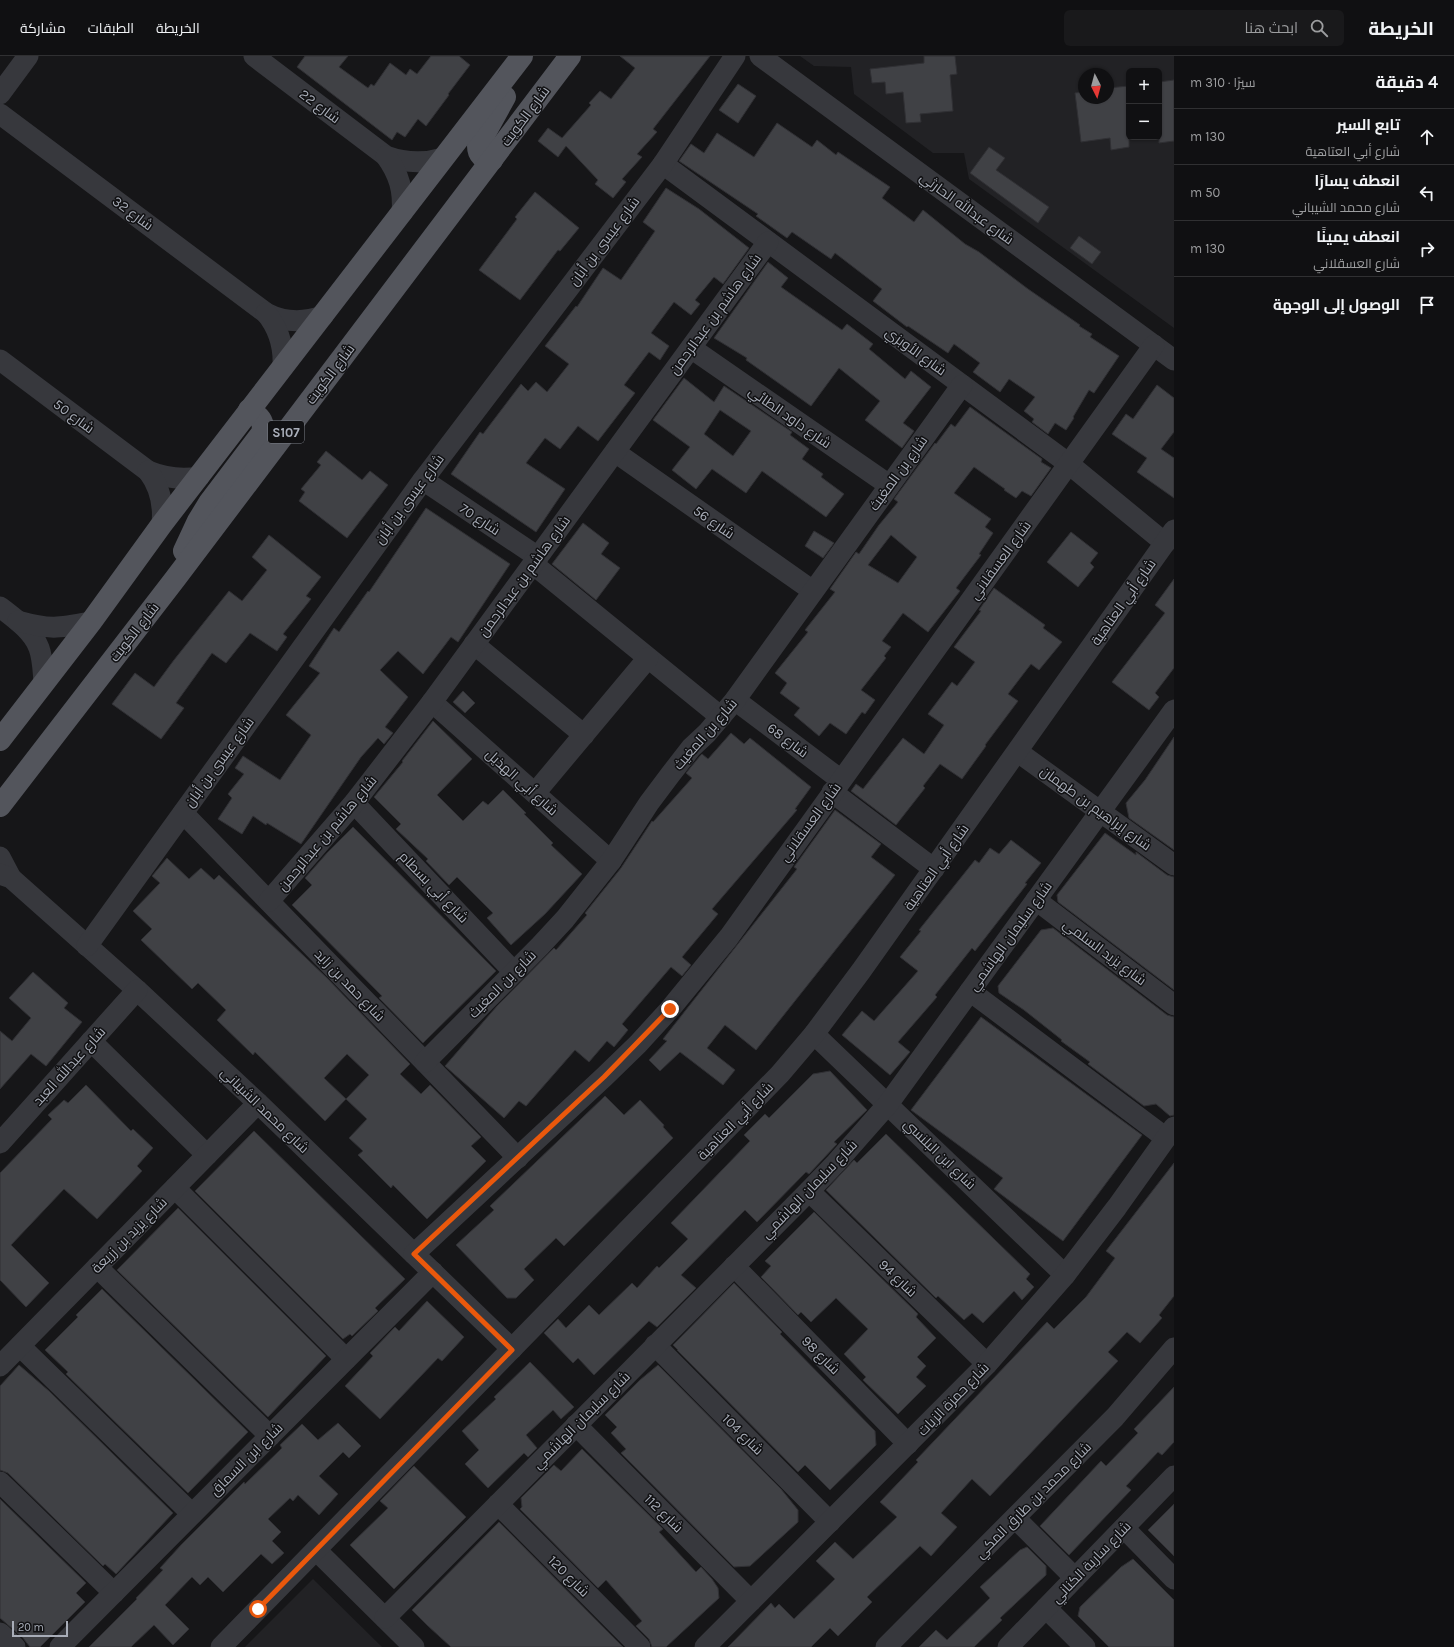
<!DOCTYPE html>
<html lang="ar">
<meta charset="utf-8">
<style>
:root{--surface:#101012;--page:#19191b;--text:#f1f3f6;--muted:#9c9d9f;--line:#303032}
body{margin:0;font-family:Karla,Cairo,sans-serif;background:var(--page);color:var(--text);direction:rtl}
.controls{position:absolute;right:12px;top:12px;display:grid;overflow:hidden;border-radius:6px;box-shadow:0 1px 3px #0004}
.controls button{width:36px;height:36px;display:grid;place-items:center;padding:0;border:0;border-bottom:1px solid var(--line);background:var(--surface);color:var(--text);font:20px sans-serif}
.compass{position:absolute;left:1078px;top:12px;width:36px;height:36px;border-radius:50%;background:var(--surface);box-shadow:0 1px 3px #0004;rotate:174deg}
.scale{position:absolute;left:12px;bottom:10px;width:56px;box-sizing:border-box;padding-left:4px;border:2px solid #a8adb8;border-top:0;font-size:11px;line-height:14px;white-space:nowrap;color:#a8adb8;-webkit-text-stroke:3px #111113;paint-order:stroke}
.stop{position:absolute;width:12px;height:12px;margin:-9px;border:3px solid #ea580c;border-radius:50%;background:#fff}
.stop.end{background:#ea580c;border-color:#fff;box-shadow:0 1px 4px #0008}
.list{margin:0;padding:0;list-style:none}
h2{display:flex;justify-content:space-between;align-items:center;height:52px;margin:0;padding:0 16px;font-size:17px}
h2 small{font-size:13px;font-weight:400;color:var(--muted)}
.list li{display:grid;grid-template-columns:26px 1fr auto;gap:12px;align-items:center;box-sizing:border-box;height:56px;padding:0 16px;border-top:1px solid var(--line)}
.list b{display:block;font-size:15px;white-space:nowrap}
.list p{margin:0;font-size:13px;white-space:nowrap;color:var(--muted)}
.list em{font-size:13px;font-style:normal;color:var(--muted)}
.icon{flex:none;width:22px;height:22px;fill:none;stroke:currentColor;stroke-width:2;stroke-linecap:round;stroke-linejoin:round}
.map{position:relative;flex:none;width:1174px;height:1591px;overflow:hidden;direction:ltr}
header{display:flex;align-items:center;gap:24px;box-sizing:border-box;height:56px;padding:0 20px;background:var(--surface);border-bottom:1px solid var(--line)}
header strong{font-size:19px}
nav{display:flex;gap:22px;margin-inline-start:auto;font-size:14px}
.search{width:280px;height:36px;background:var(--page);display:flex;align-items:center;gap:10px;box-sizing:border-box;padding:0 14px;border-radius:6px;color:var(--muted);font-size:15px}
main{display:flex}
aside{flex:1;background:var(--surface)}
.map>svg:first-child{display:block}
.built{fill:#222225;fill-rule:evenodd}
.building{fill:#404145;stroke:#303034;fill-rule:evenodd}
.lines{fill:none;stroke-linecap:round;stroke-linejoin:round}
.minor{stroke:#37383d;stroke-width:21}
.major{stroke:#53555c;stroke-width:22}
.route{stroke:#ea580c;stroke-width:5}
.labels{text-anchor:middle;stroke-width:3;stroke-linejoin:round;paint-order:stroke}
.shield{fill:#111113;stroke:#7b7e86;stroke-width:1}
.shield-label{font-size:13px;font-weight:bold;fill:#a8adb8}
.street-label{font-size:14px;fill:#a8adb8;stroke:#111113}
</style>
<header>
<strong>الخريطة</strong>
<div class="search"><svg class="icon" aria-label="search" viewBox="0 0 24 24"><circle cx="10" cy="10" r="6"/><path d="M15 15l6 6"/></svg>ابحث هنا</div>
<nav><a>الخريطة</a><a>الطبقات</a><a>مشاركة</a></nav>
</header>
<main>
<aside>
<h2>4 دقيقة<small>سيرًا · 310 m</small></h2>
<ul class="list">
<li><svg class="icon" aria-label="ahead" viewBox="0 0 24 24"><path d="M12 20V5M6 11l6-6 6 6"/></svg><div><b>تابع السير</b><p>شارع أبي العتاهية</p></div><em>130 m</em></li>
<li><svg class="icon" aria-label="left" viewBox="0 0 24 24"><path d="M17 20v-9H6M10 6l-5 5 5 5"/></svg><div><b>انعطف يسارًا</b><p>شارع محمد الشيباني</p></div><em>50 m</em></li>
<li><svg class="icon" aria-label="right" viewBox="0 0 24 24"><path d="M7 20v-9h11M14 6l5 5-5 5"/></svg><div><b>انعطف يمينًا</b><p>شارع العسقلاني</p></div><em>130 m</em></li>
<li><svg class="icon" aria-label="arrive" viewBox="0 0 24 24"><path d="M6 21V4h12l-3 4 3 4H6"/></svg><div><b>الوصول إلى الوجهة</b></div></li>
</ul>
</aside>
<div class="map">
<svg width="1174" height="1591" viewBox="0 0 1174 1591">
<rect width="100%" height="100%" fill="#161618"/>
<g class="built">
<path d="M800,0H1174V272L969,123L964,97H933L854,38L851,11L814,10ZM1129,15H1159V81H1129ZM1084,18H1108V42H1084Z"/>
<path d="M313,1523L382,1591H245Z"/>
</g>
<g class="building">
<path d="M305,0H348L339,11L368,32L371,28L374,30L390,7L406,19L410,13L417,18L431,0H459L470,9L448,38L449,39L426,70L418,63L405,81L397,76L392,84L297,11Z"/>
<path d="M620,0H710L653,73L657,76L637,98L642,101L622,123L626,126L613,142L595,128L598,124L566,90L558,101L538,85L548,72L562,82L591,49L589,47L600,35L611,43L635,12Z"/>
<path d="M924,0H955L957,18L950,19L953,55L920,58L921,66L906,67L903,36L886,38L885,26L872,27L870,13L924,7Z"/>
<path d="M1174,24V85L1159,87V26Z"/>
<path d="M738,28L756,40L738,67L719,54Z"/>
<path d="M1129,30V91L1111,94L1110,82L1081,86L1075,37L1084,36V42H1108V32Z"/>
<path d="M777,67L812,91L817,84L836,99L838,96L890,131L882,142L914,166L923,154L965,188L979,196L1028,233L1080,269L1079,270L1092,278L1090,281L1119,300L1094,337L1089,334L1073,361L1074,362L1066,374L1055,367L1048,378L1032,366L1034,363L1024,355L1035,341L1009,323L1000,336L973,316L980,307L954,288L948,297L908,270L907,271L873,245L882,233L835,197L831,203L792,176L787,182L756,160L758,158L679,105L691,88L704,97L717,77L754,101Z"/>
<path d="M989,91L1005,102L996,114L1049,151L1038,167L970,117Z"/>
<path d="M666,132L699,153L749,192L723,228L714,221L695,244L700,248L691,259L674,246L651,277L669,290L660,304L649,296L624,329L635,337L598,385L578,370L560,393L545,382L526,407L565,433L536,476L451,418L480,376L483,378L521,328L528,335L536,326L547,336L569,308L545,290L576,250L577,251L603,212L621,224L655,175L643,166Z"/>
<path d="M535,136L579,172L560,195L558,194L520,244L479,214L517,163L515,161Z"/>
<path d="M1079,180L1101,196L1092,208L1070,192Z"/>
<path d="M768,206L788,222L781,231L842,274L847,268L873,288L869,293L905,323L911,315L931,331L903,367L914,375L902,392L865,364L880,345L839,312L811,350L746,304L747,302L714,282Z"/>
<path d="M684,322L714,346L724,330L792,376L790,379L809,393L802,403L823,418L821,421L844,438L826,461L762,415L746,437L712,413L696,433L672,414L690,391L653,364ZM720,354L751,375L733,400L704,378Z"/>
<path d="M1157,329L1174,342V376L1161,393L1174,402V442L1137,416L1147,402L1112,378L1126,358L1133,363Z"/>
<path d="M970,351L1042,403L1041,406L1051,412L1031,440L1022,435L1016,442L1004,434L1005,433L974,411L954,437L991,463L985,471L993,477L979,498L981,499L956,532L960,535L928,576L903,557L882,585L891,591L884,600L886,602L861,634L875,644L865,658L862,656L846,678L830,667L819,680L794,659L800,652L780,637L787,627L775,617L808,576L805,574L835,536L830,533L856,496L859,498L879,469L898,446L894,443L935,387L936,388L951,368L955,371ZM891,479L917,501L898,527L868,509Z"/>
<path d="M326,395L362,424L370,415L388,429L347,482L299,445L305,436L301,433L321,409L317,406Z"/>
<path d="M426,452L510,508L458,586L451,581L423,618L398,595L380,614L408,641L385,671L393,677L384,688L378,682L361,701L301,788L267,767L266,769L253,760L242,778L218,763L232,742L228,738L244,718L235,712L243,700L280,724L311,679L286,659L320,617L309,610L334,572L339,576L368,535L369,536Z"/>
<path d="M583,467L609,487L601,498L620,512L596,544L552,508Z"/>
<path d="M814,475L834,487L823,502L805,490Z"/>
<path d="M1071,476L1098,497L1090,507L1094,511L1078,531L1047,506Z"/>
<path d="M269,479L321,521L306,540L311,543L283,578L287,581L277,595L250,577L226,607L212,597L176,647L184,652L161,683L112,648L135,617L154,631L174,604L229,535L242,545L267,514L252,501Z"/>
<path d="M1174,523V612L1155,637L1159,641L1149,654L1112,626L1165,557L1155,549Z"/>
<path d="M994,532L1045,569L1043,572L1062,586L1039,614L1031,608L1008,638L1018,645L985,689L986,690L962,723L940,708L923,730L925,732L896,769L851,735L856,728L863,733L903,682L924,698L944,669L928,658L952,626L957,630L975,606L954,591L981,555L979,554Z"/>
<path d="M463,635L475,647L465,657L453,646Z"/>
<path d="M433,665L472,703L437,739L463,765L483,745L488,749L503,734L526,757L524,758L553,787L551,789L582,818L545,858L511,889L487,862L493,857L457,821L449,829L426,805L428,803L396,773L401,768L374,741L403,706L402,705Z"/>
<path d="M731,677L744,688L750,682L811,731L795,753L797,754L712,853L718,858L682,901L691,909L682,920L671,911L622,968L628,974L614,991L607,985L589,1006L575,994L526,1050L519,1045L504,1062L445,1010L497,950L554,892L556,894L587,859L585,857L621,812L652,765L653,766L692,722L686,717L700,700L702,698L708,703Z"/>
<path d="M1174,681V794L1129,762L1126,747L1145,724Z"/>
<path d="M835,754L881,788L871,801L895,819L756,994L725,969L707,992L735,1014L723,1029L680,996L660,1015L649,1004L667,985L663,983L797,813L794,811Z"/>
<path d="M353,771L496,915L423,987L379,942L382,940L292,849L312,829L305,822L327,797Z"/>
<path d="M1105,777L1136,799V796L1167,819L1174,821V934L1058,846L1057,839Z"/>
<path d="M1011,784L1041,807L1025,827L1027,828L975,895L972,892L935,939L937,941L898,986L910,996L890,1019L842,979L862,955L874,965L918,915L900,901L921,875L919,874L975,804L979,807L990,792L999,798Z"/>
<path d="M167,802L189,823L201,812L214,824L219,819L327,922L410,1008L400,1018L421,1038L430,1029L481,1081L471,1090L486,1105L427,1163L393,1129L391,1132L358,1099L363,1095L349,1082L367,1063L346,1043L325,1065L255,996L253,999L217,964L226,954L198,927L192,933L141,884L152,873L133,855L160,827L152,820ZM347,998L369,1019L346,1043L324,1022Z"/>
<path d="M1053,872L1167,959L1174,961V1059L1170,1060L1156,1048L1144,1050L1088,1008L1090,1006L1061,985L1062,984L1024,954L999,937L998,930L1041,874Z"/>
<path d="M33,916L68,947L64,952L82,966L46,1010L31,998L0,1033V975L12,985L31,962L9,942Z"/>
<path d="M981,961L1142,1079L1063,1185L994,1133L1003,1122L911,1054Z"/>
<path d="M830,1015L867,1054L834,1086L837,1088L809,1118L806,1116L757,1166L745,1154L681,1219L696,1232L657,1271L649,1265L594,1319L578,1302L573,1307L544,1277L558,1263L566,1272L589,1249L599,1259L632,1227L637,1232L657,1210L659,1212L688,1183L671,1167L750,1085L744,1079L765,1058L769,1062L813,1018Z"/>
<path d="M86,1029L131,1075L133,1073L153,1092L137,1110L142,1115L97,1163L64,1133L11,1189L49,1227L26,1251L0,1224V1117L52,1063L48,1059L64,1044L68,1047Z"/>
<path d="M605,1040L624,1059L640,1044L664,1069L663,1071L673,1082L564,1190L556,1182L524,1213L534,1224L516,1242H507L456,1189L494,1154L490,1150Z"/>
<path d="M254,1075L405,1223L375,1252L378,1255L352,1280L350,1278L343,1283L195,1135Z"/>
<path d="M886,1078L1030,1218L1026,1223L1034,1231L1022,1244L1014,1235L983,1267L972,1257L964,1264L938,1240L936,1242L826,1134L854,1104L857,1107Z"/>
<path d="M1174,1107V1240L1159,1259L1162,1262L1140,1287L1127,1276L1108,1296L1118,1305L990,1440L972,1423L941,1457L957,1471L931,1500L920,1490L867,1541L872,1546L838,1580L830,1572L811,1591H728L771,1547L775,1552L779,1548L794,1563L835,1523L816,1505L835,1486L853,1503L897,1461L880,1446L918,1406L916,1404L1047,1266L1054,1273L1086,1241L1115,1202L1106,1195Z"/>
<path d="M178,1152L326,1300L268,1361L117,1214Z"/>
<path d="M814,1156L918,1258L916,1261L936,1282L917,1301L926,1310L916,1321L926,1330L898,1358L863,1324L866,1321L844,1298L868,1273L836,1242L811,1266L801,1256L798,1259L761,1221L771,1210L765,1205Z"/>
<path d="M734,1227L782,1276L780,1278L875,1375L876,1389L830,1434L805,1409L798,1416L677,1294H678L673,1289Z"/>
<path d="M102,1233L248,1376L188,1437L66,1318L68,1316L45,1294L78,1261L76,1259Z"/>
<path d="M427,1245L464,1281L442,1305L438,1302L380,1363L345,1330L373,1300L370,1297L395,1271L399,1275Z"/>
<path d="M530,1306L574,1351L561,1363L553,1354L526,1379L537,1392L528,1401L524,1397L488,1432L465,1408L479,1394L462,1375L496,1343L494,1341Z"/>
<path d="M19,1309L49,1335L173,1457L116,1518L105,1508L103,1510L8,1417L0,1414V1330Z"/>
<path d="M658,1309L781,1433L798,1454V1466L750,1510L734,1511L621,1397L626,1393L611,1377L617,1371L605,1359L640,1324Z"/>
<path d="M1174,1331V1386L1162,1399L1158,1396L1126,1430L1131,1434L1069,1499L1040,1470L1101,1405L1106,1410L1138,1377L1134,1373Z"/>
<path d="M338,1367L361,1390L349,1402L343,1396L319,1420L338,1438L319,1459L298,1439L293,1445L290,1442L268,1463L281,1476L272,1485L284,1497L272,1508L261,1498L223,1536L208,1521L200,1529L192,1521L165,1549L189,1573L173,1589L154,1569L131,1591H89L137,1543L136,1542L163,1514L160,1512L181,1489L244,1426L245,1428L282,1392L280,1389L302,1368L318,1384Z"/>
<path d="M582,1393L663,1473L659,1476L696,1516L701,1511L712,1523L718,1532L719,1542L666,1591H652L649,1583L636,1570L642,1565L606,1524L598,1532L520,1453L522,1451L521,1442L554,1409L561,1415Z"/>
<path d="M414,1410L466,1461L394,1533L350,1489L388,1452L380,1445Z"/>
<path d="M0,1443L86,1527L76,1537L85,1546L40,1591H30L23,1582L0,1562Z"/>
<path d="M1174,1448V1500L1148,1474Z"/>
<path d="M499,1466L623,1591H451L428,1570L412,1554Z"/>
<path d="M1027,1491L1046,1510V1519L1000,1562L1002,1564L974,1591H919L936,1574L947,1584L990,1542L980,1531L1020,1494Z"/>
<path d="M1133,1503L1174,1544V1591H1109L1078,1560L1080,1551L1121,1511Z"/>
</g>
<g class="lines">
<g class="minor">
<path d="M254,0L386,100C405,107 423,108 443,102"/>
<path d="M760,0L1174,304"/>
<path d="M0,38L28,0"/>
<path d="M0,58L266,257C285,267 303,267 323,260"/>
<path d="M386,100C399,118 404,135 402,157"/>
<path d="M663,108L1069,408L1165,487"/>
<path d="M266,257C279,273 284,290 283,310"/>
<path d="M691,292L889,429"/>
<path d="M0,304L148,415C165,422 180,424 199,421"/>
<path d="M615,396L813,535"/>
<path d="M148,415C160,431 164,448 162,468"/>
<path d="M423,424L538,501"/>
<path d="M533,508L721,661"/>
<path d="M0,551C14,562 33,575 39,592C43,603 43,615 44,626"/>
<path d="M18,565C50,574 59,572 91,566"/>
<path d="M474,588L584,679"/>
<path d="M735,644L841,724"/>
<path d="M432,646L611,805"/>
<path d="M1018,696L1174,809"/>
<path d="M832,736L934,813"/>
<path d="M535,737L648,602"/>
<path d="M354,747L514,916"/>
<path d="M183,757L518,1102"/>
<path d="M0,801L11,822"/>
<path d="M0,818L11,822L137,934L258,1047L512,1293"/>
<path d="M1036,844L1174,949"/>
<path d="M269,845L354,747L432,646L768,186"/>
<path d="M87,890L423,424L663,108L735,0"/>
<path d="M970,935L1166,1082"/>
<path d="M814,978L1065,1219"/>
<path d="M91,985L207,1099"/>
<path d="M425,1006L540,890L565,863L611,805L649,747L670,719L691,692L707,677L735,644L962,329"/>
<path d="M0,1087L137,934"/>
<path d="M175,1132L346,1303"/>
<path d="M809,1135L987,1308"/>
<path d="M414,1198L604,1021L638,988L670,953L729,881L1154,289"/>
<path d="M734,1210L908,1388"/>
<path d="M97,1211L270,1380"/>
<path d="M655,1289L830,1466"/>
<path d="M20,1290L192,1458"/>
<path d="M0,1310L258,1047"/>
<path d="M576,1369L751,1545"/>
<path d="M0,1426L114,1537"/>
<path d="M498,1448L640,1591"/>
<path d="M1015,1462L1075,1522"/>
<path d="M1124,1472L1174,1523"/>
<path d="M316,1494L414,1591"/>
<path d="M1046,1552L1085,1591"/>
<path d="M385,1562L809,1135L836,1107L888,1048L1174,654"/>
<path d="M0,1577L15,1591"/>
<path d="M60,1591L433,1216"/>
<path d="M221,1591L780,1018L814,978L861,915L1174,474"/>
<path d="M705,1591L987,1308L1065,1219L1117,1151L1174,1071"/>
<path d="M886,1591L1115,1361L1174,1292"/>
<path d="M1008,1591L1174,1420"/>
</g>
<g class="major">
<path d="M492,104C483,103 478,99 478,90L505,41"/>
<path d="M184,495L198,465L209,447L262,377C265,365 259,360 249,354"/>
<path d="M0,684L91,566L162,468L522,0"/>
<path d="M0,750L175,523L570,0"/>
</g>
</g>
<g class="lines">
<path class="route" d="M258,1553L512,1294L414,1198L604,1021L670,953"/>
</g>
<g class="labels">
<rect class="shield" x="268" y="365" width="36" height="22" rx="3"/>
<g class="shield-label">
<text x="286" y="381">S107</text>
</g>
<g class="street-label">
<text transform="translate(320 50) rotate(37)" y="5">شارع 22</text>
<text transform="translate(525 60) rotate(-53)" y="5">شارع الكويت</text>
<text transform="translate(967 152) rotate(36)" y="5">شارع عبدالله الحارثي</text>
<text transform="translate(133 157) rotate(37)" y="5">شارع 32</text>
<text transform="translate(604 185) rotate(-53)" y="5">شارع عيسى بن أبان</text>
<text transform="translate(715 258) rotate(-54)" y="5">شارع هاشم بن عبدالرحمن</text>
<text transform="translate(916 295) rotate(36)" y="5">شارع الأوبزي</text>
<text transform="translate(330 318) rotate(-53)" y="5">شارع الكويت</text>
<text transform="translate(74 360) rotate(37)" y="5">شارع 50</text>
<text transform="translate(790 361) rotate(35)" y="5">شارع داود الطائي</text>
<text transform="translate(898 417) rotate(-54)" y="5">شارع بن المغيث</text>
<text transform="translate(409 443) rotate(-54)" y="5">شارع عيسى بن أبان</text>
<text transform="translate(480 463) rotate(34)" y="5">شارع 70</text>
<text transform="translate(714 466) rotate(35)" y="5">شارع 56</text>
<text transform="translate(1000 504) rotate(-54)" y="5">شارع العسقلاني</text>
<text transform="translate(524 520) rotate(-54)" y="5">شارع هاشم بن عبدالرحمن</text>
<text transform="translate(1123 546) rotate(-55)" y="5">شارع أبي العتاهية</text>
<text transform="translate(134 576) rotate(-52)" y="5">شارع الكويت</text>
<text transform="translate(705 678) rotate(-49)" y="5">شارع بن المغيث</text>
<text transform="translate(788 684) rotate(37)" y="5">شارع 68</text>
<text transform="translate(219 706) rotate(-54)" y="5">شارع عيسى بن أبان</text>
<text transform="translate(522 726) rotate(42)" y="5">شارع أبي الهذيل</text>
<text transform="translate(1096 752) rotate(36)" y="5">شارع إبراهيم بن طهمان</text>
<text transform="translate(810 766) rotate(-54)" y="5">شارع العسقلاني</text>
<text transform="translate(327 777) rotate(-50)" y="5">شارع هاشم بن عبدالرحمن</text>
<text transform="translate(936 811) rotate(-55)" y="5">شارع أبي العتاهية</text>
<text transform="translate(434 831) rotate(46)" y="5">شارع أبي بسطام</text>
<text transform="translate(1010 880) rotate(-54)" y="5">شارع سليمان الهاشمي</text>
<text transform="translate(1105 896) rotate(37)" y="5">شارع يزيد السلمي</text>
<text transform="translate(502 928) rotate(-45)" y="5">شارع بن المغيث</text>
<text transform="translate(350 929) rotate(46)" y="5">شارع حمد بن زايد</text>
<text transform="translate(69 1010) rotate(-48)" y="5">شارع عبدالله العبد</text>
<text transform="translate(265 1054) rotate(44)" y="5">شارع محمد الشيباني</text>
<text transform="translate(735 1065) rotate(-46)" y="5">شارع أبي العتاهية</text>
<text transform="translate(940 1098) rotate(44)" y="5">شارع ابن البلنسي</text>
<text transform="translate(809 1133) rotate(-46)" y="5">شارع سليمان الهاشمي</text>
<text transform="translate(129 1179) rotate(-45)" y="5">شارع يزيد بن زريعة</text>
<text transform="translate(898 1222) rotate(44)" y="5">شارع 94</text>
<text transform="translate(821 1299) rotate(45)" y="5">شارع 98</text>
<text transform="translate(953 1343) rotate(-46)" y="5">شارع حمزة الزيات</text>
<text transform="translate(581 1364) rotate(-45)" y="5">شارع سليمان الهاشمي</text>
<text transform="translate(743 1378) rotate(45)" y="5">شارع 104</text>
<text transform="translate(246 1403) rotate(-45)" y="5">شارع ابن السماق</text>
<text transform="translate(1033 1444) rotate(-45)" y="5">شارع محمد بن طارق المكي</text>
<text transform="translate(664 1457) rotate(45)" y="5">شارع 112</text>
<text transform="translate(1091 1506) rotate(-46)" y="5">شارع سارية الكناني</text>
<text transform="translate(569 1520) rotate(45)" y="5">شارع 120</text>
</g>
</g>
</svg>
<div class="controls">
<button>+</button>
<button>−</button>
</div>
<svg class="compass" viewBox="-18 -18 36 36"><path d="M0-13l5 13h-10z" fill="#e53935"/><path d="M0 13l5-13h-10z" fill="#9c9d9f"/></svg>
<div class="scale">20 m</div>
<div class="stop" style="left:258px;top:1553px"></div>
<div class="stop end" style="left:670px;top:953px"></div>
</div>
</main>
